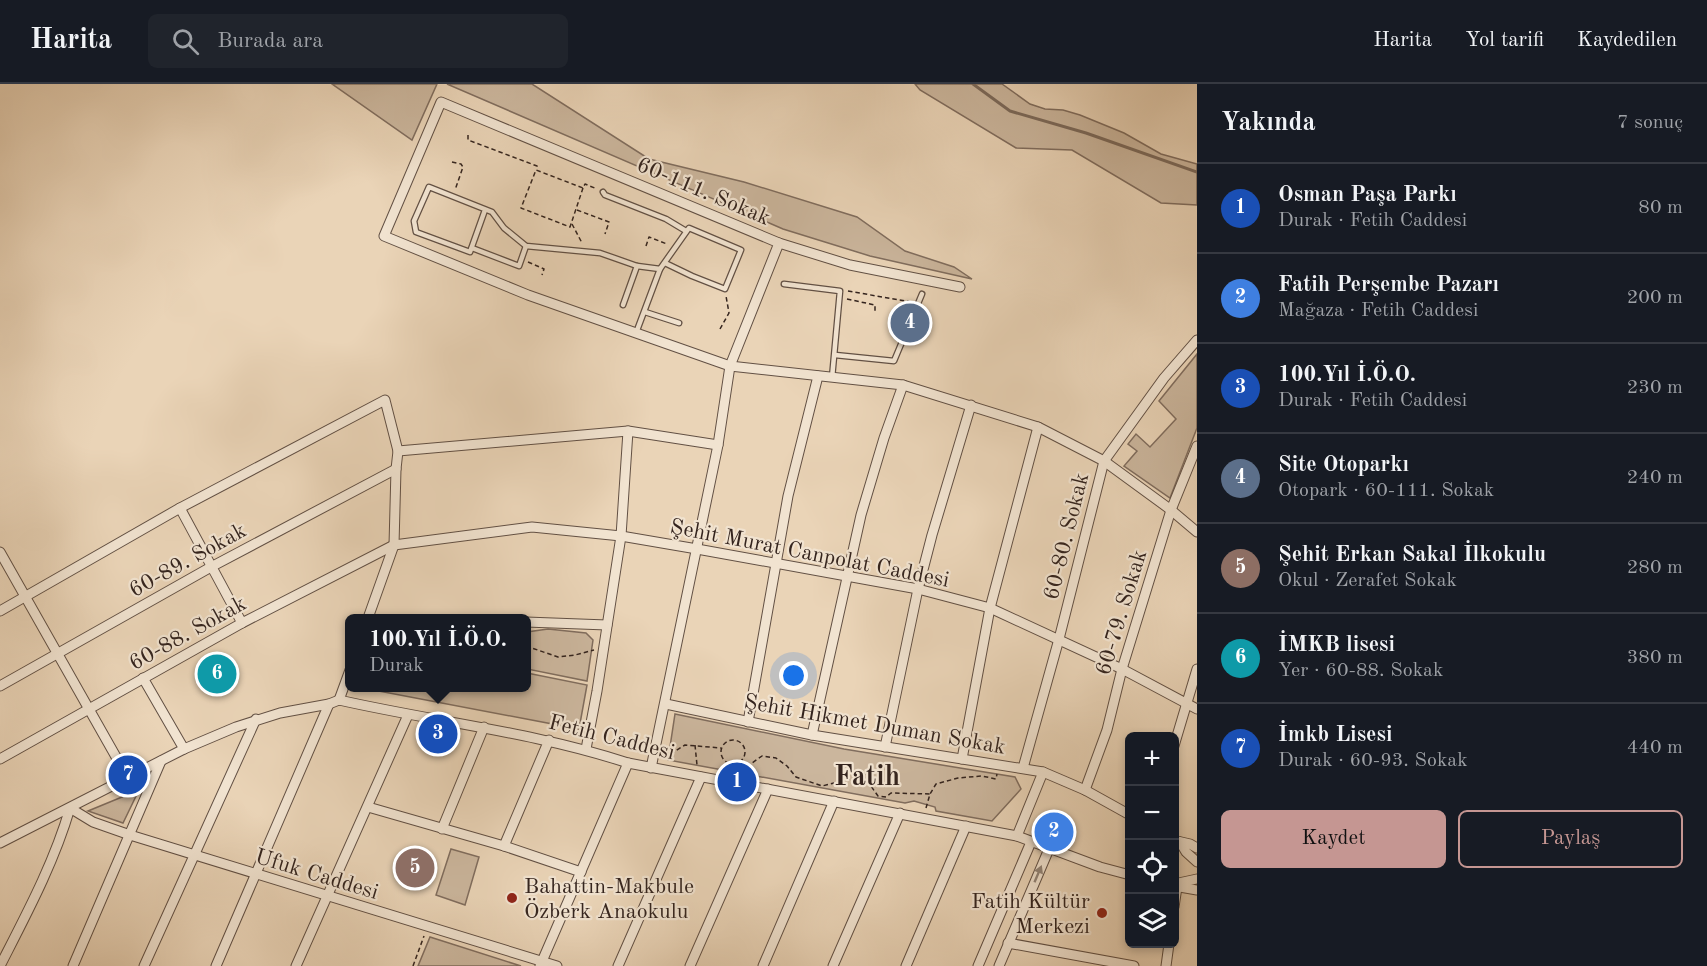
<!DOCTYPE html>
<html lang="tr">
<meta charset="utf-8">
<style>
:root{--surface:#171b24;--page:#20242c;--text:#f1f3f6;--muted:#9ea1a6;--line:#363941;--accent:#c59692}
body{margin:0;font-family:"Old Standard TT",serif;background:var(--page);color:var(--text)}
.controls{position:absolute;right:18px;bottom:18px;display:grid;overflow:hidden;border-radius:9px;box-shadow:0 3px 9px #0003}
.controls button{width:54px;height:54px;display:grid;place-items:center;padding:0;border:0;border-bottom:2px solid var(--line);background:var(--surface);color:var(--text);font:30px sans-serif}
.you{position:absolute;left:794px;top:592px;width:21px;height:21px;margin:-15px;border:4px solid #fff;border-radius:50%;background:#1a73e8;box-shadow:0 0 0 9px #1a73e833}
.badge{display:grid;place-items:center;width:39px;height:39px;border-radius:50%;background:var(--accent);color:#fff;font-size:20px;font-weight:700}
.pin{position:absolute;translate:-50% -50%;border:3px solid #fff;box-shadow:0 2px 6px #0006}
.popup{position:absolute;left:345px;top:530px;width:186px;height:78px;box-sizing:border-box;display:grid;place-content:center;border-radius:9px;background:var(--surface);filter:drop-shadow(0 2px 4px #0005);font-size:20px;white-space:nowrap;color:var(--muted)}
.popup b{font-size:22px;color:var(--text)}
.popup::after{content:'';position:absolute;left:50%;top:100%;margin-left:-12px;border:12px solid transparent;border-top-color:var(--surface)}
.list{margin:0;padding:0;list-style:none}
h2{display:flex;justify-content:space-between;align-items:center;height:78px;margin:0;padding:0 24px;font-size:26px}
h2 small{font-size:20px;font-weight:400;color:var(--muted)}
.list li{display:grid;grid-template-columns:39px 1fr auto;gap:18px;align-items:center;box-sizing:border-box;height:90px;padding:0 24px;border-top:2px solid var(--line)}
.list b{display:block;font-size:22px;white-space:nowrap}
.list p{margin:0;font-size:20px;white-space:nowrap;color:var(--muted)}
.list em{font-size:20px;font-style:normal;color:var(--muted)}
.actions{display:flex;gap:12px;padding:18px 24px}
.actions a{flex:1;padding:14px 0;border:2px solid var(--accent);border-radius:9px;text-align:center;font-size:21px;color:var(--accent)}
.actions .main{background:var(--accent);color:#111}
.icon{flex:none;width:33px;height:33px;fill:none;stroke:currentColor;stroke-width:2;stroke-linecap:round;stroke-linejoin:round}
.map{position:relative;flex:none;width:1197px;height:882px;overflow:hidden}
header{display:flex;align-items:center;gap:36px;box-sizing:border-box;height:84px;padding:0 30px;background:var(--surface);border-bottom:2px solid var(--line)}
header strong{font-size:28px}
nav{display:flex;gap:33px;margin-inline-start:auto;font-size:21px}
.search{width:420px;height:54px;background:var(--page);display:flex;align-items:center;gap:15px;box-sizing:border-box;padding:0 21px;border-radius:9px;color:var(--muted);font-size:22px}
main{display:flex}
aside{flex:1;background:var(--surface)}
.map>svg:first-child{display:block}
.green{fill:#cbb69d;stroke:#806d5e;stroke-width:1.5}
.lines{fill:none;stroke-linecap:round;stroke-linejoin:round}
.stream{stroke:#7c6a5b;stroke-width:3}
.service-casing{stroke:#625044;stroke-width:7}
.minor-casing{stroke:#625044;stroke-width:11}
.path{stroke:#34241e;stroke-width:1.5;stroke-dasharray:4.5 3;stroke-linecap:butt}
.service{stroke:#f1e3d0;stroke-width:4.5}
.minor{stroke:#f1e3d0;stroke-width:9}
.oneway{fill:#928477}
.poi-dot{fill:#8f2418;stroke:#f1e3d0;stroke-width:2}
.labels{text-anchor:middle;stroke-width:4.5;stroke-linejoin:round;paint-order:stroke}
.street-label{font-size:22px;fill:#34241e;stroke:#f1e3d0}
.poi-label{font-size:22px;fill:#34241e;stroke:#f1e3d0;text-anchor:start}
.district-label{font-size:28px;font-weight:bold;fill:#34241e;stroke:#f1e3d0}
</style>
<header>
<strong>Harita</strong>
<div class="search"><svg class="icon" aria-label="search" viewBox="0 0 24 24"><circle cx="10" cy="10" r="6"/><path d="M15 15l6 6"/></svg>Burada ara</div>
<nav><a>Harita</a><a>Yol tarifi</a><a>Kaydedilen</a></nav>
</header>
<main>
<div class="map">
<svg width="1197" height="882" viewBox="0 0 1197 882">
<rect width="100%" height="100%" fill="#ead4b7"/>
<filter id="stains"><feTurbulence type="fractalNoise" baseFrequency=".00333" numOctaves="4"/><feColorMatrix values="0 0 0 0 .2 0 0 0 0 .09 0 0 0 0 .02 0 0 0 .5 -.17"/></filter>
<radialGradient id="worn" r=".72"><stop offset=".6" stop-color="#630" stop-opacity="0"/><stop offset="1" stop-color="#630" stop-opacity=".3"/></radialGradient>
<g class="green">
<path d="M332,0H437L412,56Z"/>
<path d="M447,0H532L649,75L744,98L857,133L905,167L954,183L972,195L870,172L783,145Z"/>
<path d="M915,0H1002L1030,20L1045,25L1063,26L1080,31L1124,49L1161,70L1197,80V121L1161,119L1072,66L1016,64L920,6Z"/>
<path d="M1197,270V344L1170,414L1124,382L1137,367L1128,360L1136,350L1150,363L1176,335L1159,317Z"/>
<path d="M548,545L586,549L593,556L587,597L527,585V548Z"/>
<path d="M527,589L587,601L579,645L363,604H526Z"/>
<path d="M675,630L844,665L1015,693L1021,705L992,737L936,727L935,723L914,717L905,719L668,676Z"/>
<path d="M139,706L123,739L88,727Z"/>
<path d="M451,765L479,773L465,821L436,811Z"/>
<path d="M430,853L521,882H418Z"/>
</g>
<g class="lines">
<path class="stream" d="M973,0L1010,27L1086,49L1197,88"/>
<defs>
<g id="service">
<path d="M603,108L605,111L666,135L686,147"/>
<path d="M485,126L470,168L416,148L414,137L429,103L492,128L504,144L526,162L600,169L637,182L660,185L636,249"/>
<path d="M472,164L519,182L526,162"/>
<path d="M660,185L689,144L741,166L725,205L692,192L665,179"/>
<path d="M784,200L840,207L832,294"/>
<path d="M623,221L637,182"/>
<path d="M645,228L679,239"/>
<path d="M835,271L894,277L922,210"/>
</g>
<g id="minor">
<path d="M960,203L850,181L779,159L441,18L384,152L528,211L730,282L903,301L1038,343L1104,377L1171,426L1197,448"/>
<path d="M398,367L628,347L718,361"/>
<path d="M180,424L242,539"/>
<path d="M0,468L128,694"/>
<path d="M0,527L180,424L385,316L398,367L396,385L394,461L368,534"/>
<path d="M526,538L607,541"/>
<path d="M143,594L184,665"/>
<path d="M0,602L211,483L396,385"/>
<path d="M339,616L350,586"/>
<path d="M666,620L812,651L1043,688L1085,706L1130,731"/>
<path d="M748,638L788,412L818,292"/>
<path d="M812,651L861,431L884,354L903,301"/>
<path d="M1174,662L1197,585"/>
<path d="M885,663L918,505L932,451L971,321"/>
<path d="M586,665L597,607L621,452L628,347"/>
<path d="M0,675L242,539L394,461L532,443L621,452L697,465L918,505L990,524L1122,585L1197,625"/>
<path d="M962,675L990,524L1038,343"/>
<path d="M651,684L718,361L730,282L779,159"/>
<path d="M1023,684L1059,555L1104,377L1164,294L1197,256"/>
<path d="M1085,706L1107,646L1122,585L1171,426L1197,362"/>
<path d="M368,723L504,762L581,788"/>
<path d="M442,745L484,643"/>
<path d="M1017,752L1043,688"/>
<path d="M1177,757L1190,760L1197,764"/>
<path d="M1180,758L1186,768L1197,778"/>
<path d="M0,759L184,665L236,643L280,629L329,620L339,616C436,638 534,648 628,679L1017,752L1100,783L1130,791"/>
<path d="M504,762L549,656"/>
<path d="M1174,800L1197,795"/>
<path d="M1174,802L1197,806"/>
<path d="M1174,823L1177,803"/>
<path d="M1008,859L1134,882"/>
<path d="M0,882C26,831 54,779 70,724L93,738L130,751L557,882"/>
<path d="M73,882L161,677"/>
<path d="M144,882L256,635"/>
<path d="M216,882L329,620"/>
<path d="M296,882L408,631"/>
<path d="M540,882L628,679"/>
<path d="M618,882L701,693"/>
<path d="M690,882L768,705"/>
<path d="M763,882L834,717"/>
<path d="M833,882L900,729"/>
<path d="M906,882L966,742"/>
<path d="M978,882L1031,758"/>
<path d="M999,882L1049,765"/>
<path d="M1166,882L1169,860"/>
</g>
</defs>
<use href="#service" class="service-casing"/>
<use href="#minor" class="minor-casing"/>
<g class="path">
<path d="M468,51V56L537,82L536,85"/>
<path d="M452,78L461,80L463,83L455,106"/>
<path d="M583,104L570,143L521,124L536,86L583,104L585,100L597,105"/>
<path d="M577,126L609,138L605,150"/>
<path d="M572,140L582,159"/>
<path d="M646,162L649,153L667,160"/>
<path d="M528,178L544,185L542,191"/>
<path d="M848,207L911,218"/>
<path d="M847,215L875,221V228"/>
<path d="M720,245L729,229L726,212"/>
<path d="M526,562L558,573L575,571L594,566"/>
<circle cx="733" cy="668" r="12"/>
<path d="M695,661L697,681L699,682"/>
<path d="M664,674L685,661L721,664"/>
<path d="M733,689L742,686L762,672L776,674L787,682L796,693L822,702L859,693L868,698L878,712L886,713L891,709L930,710"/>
<path d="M926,724L930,710L936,700L958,694L982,692L996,695L997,690"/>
<path d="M413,882L424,852"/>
</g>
<use href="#service" class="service"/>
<use href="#minor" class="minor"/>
</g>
<defs><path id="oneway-solid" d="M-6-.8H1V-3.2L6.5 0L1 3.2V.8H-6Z" transform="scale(1.5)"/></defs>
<use class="oneway" href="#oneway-solid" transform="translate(1038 790) rotate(-67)"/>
<g class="poi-dot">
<circle cx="512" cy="814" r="6"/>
<circle cx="1102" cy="829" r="6"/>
</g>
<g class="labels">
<g class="street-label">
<text transform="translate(704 106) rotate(23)" y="8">60-111. Sokak</text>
<text transform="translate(1065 452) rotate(-76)" y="8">60-80. Sokak</text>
<text transform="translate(810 468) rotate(11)" y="8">Şehit Murat Canpolat Caddesi</text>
<text transform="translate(187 475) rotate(-29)" y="8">60-89. Sokak</text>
<text transform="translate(1120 528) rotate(-73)" y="8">60-79. Sokak</text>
<text transform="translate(187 548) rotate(-29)" y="8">60-88. Sokak</text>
<text transform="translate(875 639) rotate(10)" y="8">Şehit Hikmet Duman Sokak</text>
<text transform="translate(612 652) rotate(14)" y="8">Fetih Caddesi</text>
<text transform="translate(317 789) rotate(17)" y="8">Ufuk Caddesi</text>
</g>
<g class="poi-label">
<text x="524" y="809">Bahattin-Makbule<tspan x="524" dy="25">Özberk Anaokulu</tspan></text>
<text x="1090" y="824" text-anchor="end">Fatih Kültür<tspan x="1090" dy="25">Merkezi</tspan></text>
</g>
<g class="district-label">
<text x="867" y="701">Fatih</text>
</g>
</g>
<rect width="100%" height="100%" filter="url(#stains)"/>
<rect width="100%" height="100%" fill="url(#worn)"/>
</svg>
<div class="controls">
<button>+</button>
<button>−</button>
<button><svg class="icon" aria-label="locate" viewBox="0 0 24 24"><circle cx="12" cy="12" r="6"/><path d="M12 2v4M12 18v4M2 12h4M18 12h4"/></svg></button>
<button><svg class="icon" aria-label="layers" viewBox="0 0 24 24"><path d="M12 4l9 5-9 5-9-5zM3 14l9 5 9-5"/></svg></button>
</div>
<div class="you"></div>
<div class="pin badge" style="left:737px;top:698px;background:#1a4fb4">1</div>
<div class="pin badge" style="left:1054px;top:748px;background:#3f7fe0">2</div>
<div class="pin badge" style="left:438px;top:650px;background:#1a4fb4">3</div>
<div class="popup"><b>100.Yıl İ.Ö.O.</b>Durak</div>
<div class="pin badge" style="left:910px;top:239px;background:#5c6f8a">4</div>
<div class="pin badge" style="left:415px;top:784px;background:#8d6e63">5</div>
<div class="pin badge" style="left:217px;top:590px;background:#0f9aa8">6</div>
<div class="pin badge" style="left:128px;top:691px;background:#1a4fb4">7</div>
</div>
<aside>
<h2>Yakında<small>7 sonuç</small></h2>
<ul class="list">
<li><span class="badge" style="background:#1a4fb4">1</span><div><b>Osman Paşa Parkı</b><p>Durak · Fetih Caddesi</p></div><em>80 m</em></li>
<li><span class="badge" style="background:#3f7fe0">2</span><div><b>Fatih Perşembe Pazarı</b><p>Mağaza · Fetih Caddesi</p></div><em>200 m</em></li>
<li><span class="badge" style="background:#1a4fb4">3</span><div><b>100.Yıl İ.Ö.O.</b><p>Durak · Fetih Caddesi</p></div><em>230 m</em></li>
<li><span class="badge" style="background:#5c6f8a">4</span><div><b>Site Otoparkı</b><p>Otopark · 60-111. Sokak</p></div><em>240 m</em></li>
<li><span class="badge" style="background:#8d6e63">5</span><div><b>Şehit Erkan Sakal İlkokulu</b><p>Okul · Zerafet Sokak</p></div><em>280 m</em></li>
<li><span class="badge" style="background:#0f9aa8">6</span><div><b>İMKB lisesi</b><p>Yer · 60-88. Sokak</p></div><em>380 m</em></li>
<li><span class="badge" style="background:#1a4fb4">7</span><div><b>İmkb Lisesi</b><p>Durak · 60-93. Sokak</p></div><em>440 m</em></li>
</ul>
<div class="actions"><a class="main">Kaydet</a><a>Paylaş</a></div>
</aside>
</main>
